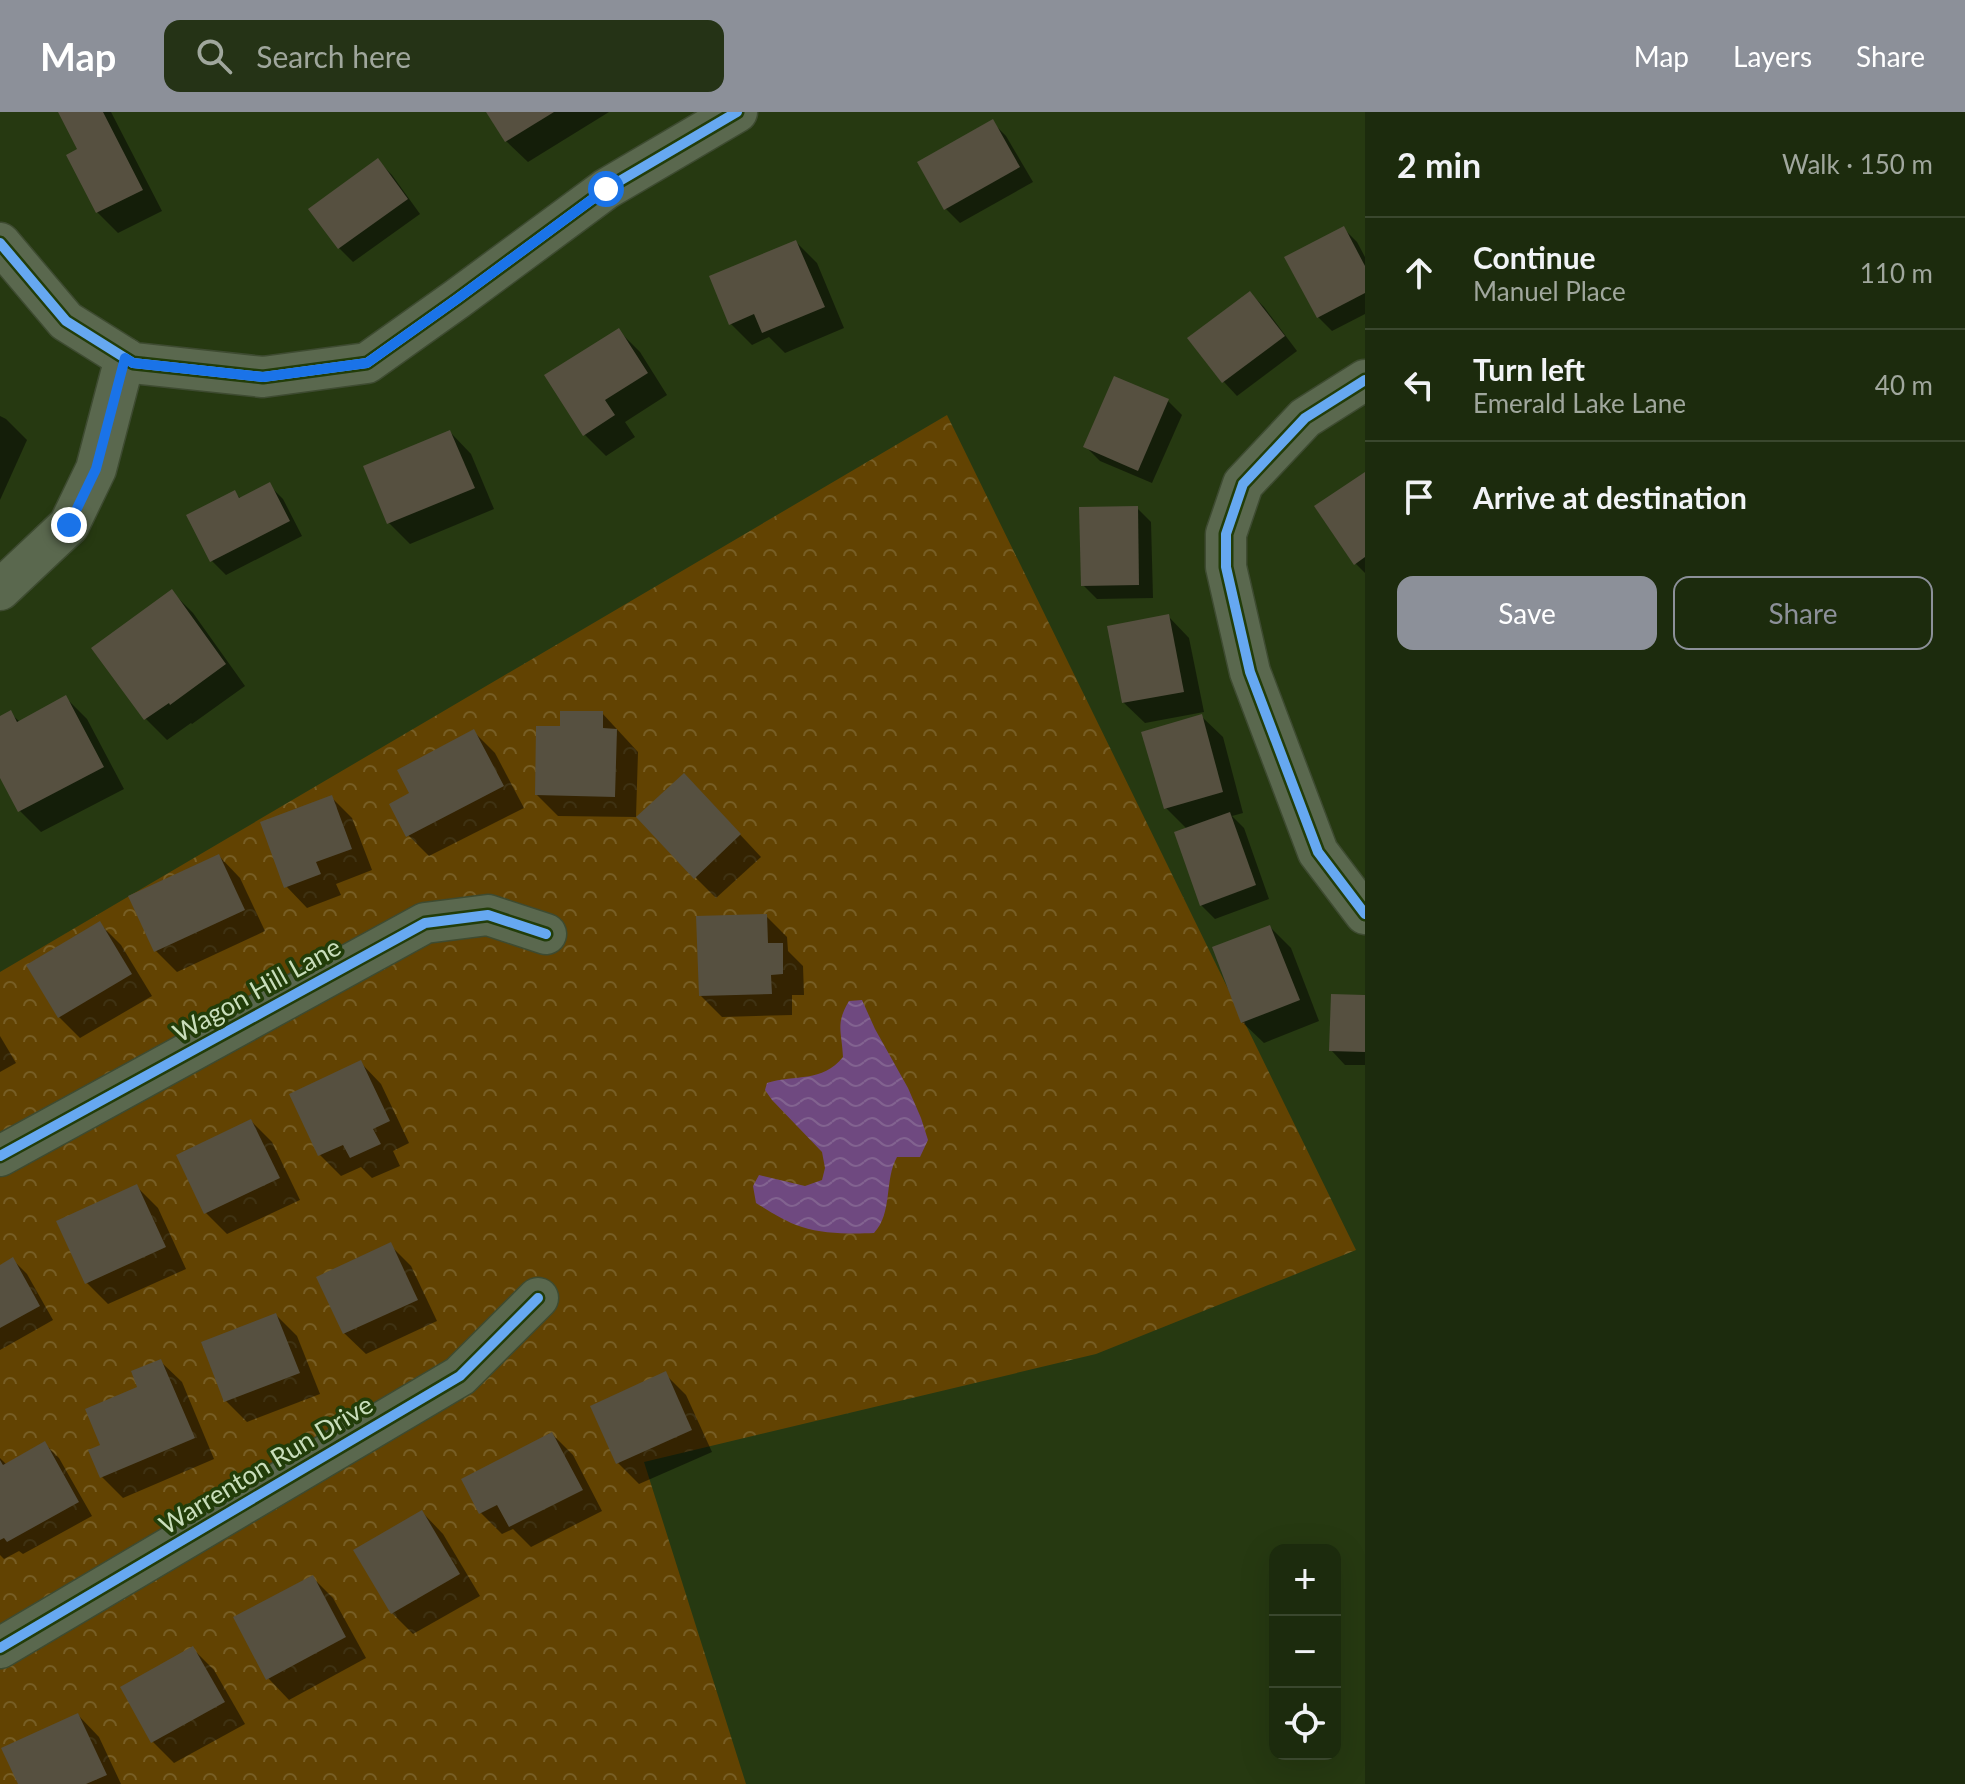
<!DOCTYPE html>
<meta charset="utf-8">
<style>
:root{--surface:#1c2b0d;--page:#253316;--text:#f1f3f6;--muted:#a0a79d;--line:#3a472e;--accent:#8c9099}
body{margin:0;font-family:Lato,sans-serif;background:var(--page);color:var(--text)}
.controls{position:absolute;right:24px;bottom:24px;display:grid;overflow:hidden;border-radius:16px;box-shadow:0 8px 32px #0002}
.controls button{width:72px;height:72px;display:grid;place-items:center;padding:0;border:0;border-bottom:2px solid var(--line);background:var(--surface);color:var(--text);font:40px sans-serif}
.stop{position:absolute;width:24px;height:24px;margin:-18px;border:6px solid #1a73e8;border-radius:50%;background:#fff}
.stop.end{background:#1a73e8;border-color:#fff;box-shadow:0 2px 8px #0008}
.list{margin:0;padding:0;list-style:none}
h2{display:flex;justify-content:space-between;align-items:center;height:104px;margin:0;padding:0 32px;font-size:34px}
h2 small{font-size:26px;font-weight:400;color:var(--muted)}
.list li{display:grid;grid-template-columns:52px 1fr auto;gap:24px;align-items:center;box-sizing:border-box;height:112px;padding:0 32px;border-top:2px solid var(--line)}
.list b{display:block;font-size:30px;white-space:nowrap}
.list p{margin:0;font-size:26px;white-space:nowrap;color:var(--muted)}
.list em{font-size:26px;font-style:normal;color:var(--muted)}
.actions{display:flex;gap:16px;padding:24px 32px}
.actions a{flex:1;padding:18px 0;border:2px solid var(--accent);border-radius:16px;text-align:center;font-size:28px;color:var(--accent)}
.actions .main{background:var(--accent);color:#fff}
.icon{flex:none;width:44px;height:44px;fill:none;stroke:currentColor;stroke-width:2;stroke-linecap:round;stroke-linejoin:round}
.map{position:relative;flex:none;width:1365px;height:1672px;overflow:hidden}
header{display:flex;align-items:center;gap:48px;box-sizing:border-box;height:112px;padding:0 40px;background:var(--accent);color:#fff}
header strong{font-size:38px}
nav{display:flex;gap:44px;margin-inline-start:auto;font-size:28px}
.search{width:560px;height:72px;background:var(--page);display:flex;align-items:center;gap:20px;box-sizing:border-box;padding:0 28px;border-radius:16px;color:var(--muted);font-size:30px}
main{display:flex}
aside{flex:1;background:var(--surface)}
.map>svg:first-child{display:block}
.forest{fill:url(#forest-crowns)}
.water{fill:url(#water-waves)}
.shadow{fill:#0007}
.building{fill:#565040}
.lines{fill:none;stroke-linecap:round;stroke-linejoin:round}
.minor-casing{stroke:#3e4b31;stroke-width:43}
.minor{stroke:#5a684e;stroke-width:40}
.cycleway-casing{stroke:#223d09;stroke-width:15}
.cycleway{stroke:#66a8f1;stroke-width:10}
.route{stroke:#1a73e8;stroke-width:10}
.labels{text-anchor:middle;stroke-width:7;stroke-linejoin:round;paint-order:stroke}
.street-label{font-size:26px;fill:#c9debb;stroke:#223d09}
</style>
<header>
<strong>Map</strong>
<div class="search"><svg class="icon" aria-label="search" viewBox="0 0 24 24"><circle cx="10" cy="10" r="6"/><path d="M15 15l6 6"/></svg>Search here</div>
<nav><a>Map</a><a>Layers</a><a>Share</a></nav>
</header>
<main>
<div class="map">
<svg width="1365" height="1672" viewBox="0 0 1365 1672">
<defs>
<pattern id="forest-crowns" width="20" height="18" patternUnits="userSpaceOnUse" patternTransform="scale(2)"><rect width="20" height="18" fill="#624302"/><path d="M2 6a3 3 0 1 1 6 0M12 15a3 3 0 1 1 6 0" fill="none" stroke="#775e25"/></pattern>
<pattern id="water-waves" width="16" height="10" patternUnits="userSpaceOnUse" patternTransform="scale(2)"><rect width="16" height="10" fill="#6f4980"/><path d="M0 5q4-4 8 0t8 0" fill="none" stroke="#826390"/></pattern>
</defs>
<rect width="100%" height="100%" fill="#263911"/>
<path class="forest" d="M947,303L1356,1138L1096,1242L644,1350L746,1672H0V860Z"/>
<path class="water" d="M862,888L875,917L908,976L921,1006L928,1028L920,1045H897C884,1068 893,1101 874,1121C852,1122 823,1122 802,1115C786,1110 771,1100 756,1091L753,1074L759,1063L805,1074L822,1068L825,1056L822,1040L772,988L765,978L767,971C796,962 822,971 843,945C842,920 835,912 849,889Z"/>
<g class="shadow">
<path d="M60,0H111L162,99L118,121L97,100L80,38Z"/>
<path d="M488,0H609L528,50L506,29Z"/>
<path d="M992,10L1006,24L1033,70L960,111L946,97L920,51Z"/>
<path d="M378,49L392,63L420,102L353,150L339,136Z"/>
<path d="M1343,116L1357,130L1365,145V202L1332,219L1318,205Z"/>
<path d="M796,130L817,151L844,216L785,241L769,225L752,233L731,212Z"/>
<path d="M1250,181L1264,195L1297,239L1237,284L1224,270L1190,226Z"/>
<path d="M619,219L640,240L667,283L625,310L635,325L606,344L585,323L547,264Z"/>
<path d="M1168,289L1182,303L1152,371L1100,349L1086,335Z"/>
<path d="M0,304L6,307L27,328L0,388Z"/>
<path d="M450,320L471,342L494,397L410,432L389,411Z"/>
<path d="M1365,362V461L1355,451Z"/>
<path d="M269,373L283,387L302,424L226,463L212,449L188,404L234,380L241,387Z"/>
<path d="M1137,396L1151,410L1153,486L1097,487L1083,473Z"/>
<path d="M172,480L193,501L245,574L192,612L191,611L167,628L146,607L94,536Z"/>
<path d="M1168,504L1189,526L1204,600L1145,611L1123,590Z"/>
<path d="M66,586L87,607L124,677L41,720L20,699L0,661V606L10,601L20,610Z"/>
<path d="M602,601L638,640L636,705L558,704L537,683L562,616Z"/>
<path d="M1201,604L1223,625L1243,701L1232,704L1244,716L1269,787L1215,807L1201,793L1187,717L1166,696Z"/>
<path d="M474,620L495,641L524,696L429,744L408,723L412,682Z"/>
<path d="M331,685L352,706L372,758L336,772L341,783L307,796L286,774Z"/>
<path d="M705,685L761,745L716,786L695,765Z"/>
<path d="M219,744L240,766L265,819L177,860L156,839Z"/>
<path d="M766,804L787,825L788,839L803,854L804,883H792V903L722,905L701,884Z"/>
<path d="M100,812L121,833L152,884L80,926L59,905Z"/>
<path d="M1270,815L1291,836L1319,909L1264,931L1242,910Z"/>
<path d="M1365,885V953H1345L1331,938Z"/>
<path d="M0,924L16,951L0,960Z"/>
<path d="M360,950L381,972L409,1031L393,1039L400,1054L372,1066L361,1055L341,1064L320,1043Z"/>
<path d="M251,1009L272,1030L300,1088L227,1122L206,1101L178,1044Z"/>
<path d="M137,1075L158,1096L186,1157L108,1192L87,1171Z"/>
<path d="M390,1133L411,1154L437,1209L366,1242L344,1221Z"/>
<path d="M13,1148L27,1162L53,1208L0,1238V1155Z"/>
<path d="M276,1203L297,1224L320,1282L247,1310L226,1289Z"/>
<path d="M160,1249L182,1270L214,1347L123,1386L102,1365V1334L140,1276Z"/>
<path d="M665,1262L686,1283L712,1340L639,1372L618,1351Z"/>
<path d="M552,1322L573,1343L602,1399L531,1435L513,1417L502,1422L481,1401L464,1368Z"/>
<path d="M45,1332L59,1346L92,1404L23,1442L19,1439L4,1447L0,1443V1346L7,1353Z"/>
<path d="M422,1400L443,1422L480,1484L413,1522L392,1501Z"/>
<path d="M312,1465L333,1486L366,1546L289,1588L268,1566Z"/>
<path d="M193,1537L214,1558L245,1612L174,1651L153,1630L123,1576Z"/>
<path d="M78,1603L99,1625L121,1672H20Z"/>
</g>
<g class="building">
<path d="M58,0H103L143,78L96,101L66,43L77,37Z"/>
<path d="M486,0H554L505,30Z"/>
<path d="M993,7L1020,55L944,98L917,50Z"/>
<path d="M378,46L408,87L338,137L308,97Z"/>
<path d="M1344,114L1365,154V181L1317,206L1284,145Z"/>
<path d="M796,128L825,195L762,221L754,202L729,213L709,164Z"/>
<path d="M1250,179L1285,224L1222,271L1187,226Z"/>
<path d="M619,216L648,261L605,288L615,303L583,324L544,263Z"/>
<path d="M1114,264L1169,287L1138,359L1083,335Z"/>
<path d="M450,318L475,376L387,412L363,354Z"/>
<path d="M1365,360V445L1354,453L1314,394Z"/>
<path d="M270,370L290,409L210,450L186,403L235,378L239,386Z"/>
<path d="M1138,394L1139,473L1081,474L1079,395Z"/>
<path d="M172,477L226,552L170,593L169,591L144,608L91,536Z"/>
<path d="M1169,502L1184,580L1122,591L1107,514Z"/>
<path d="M66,583L104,655L18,700L0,666V604L11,598L17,610Z"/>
<path d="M560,599H603V616L617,617L615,685L535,683L536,614H560Z"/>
<path d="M1202,602L1223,680L1164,697L1141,620Z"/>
<path d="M474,617L504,674L406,725L389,692L409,681L397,658Z"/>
<path d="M684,661L741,722L694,767L636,705Z"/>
<path d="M332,683L352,737L316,750L321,762L284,776L260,710Z"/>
<path d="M1230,700L1256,773L1200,794L1174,720Z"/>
<path d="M219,742L245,798L154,840L128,784Z"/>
<path d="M767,802L768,831H783V862L771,863L772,882L699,884L696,804Z"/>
<path d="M100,809L132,862L58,906L26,853Z"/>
<path d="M1270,813L1300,888L1241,911L1212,835Z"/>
<path d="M1331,882L1365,883V940L1329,939Z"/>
<path d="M361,948L390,1009L373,1017L381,1032L350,1046L343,1033L318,1044L289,982Z"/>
<path d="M251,1007L280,1066L204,1102L176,1043Z"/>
<path d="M137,1072L166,1135L85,1172L56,1109Z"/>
<path d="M391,1130L418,1188L343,1222L316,1165Z"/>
<path d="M13,1145L40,1194L0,1216V1153Z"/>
<path d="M276,1201L300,1261L224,1290L201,1230Z"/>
<path d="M161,1247L195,1326L100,1366L88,1338L100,1333L85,1297L137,1275L131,1259Z"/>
<path d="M666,1259L692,1318L616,1352L590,1294Z"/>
<path d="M552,1320L583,1378L509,1415L497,1393L479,1402L461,1367Z"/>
<path d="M45,1329L79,1390L7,1430L4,1426L0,1428V1348L3,1353Z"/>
<path d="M422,1398L460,1462L391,1502L353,1438Z"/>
<path d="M313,1463L346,1525L266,1568L233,1505Z"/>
<path d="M193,1534L225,1590L151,1631L120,1575Z"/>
<path d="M78,1601L107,1663L86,1672H18L1,1636Z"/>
</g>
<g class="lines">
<defs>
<g id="minor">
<path d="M0,131L66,209L133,251L263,265L367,251L457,187L606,77L737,0"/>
<path d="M1365,268L1305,306L1243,372L1226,422V455L1250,560L1318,740L1365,802"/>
<path d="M0,478L69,413L96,357L125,246"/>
<path d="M0,1044L425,811L488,803L546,822"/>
<path d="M0,1536L460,1264L538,1186"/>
</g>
</defs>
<use href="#minor" class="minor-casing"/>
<use href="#minor" class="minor"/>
<defs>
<g id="cycleway">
<path d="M0,131L66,209L133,251L263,265L367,251L457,187L606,77L737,0"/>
<path d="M1365,268L1305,306L1243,372L1226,422V455L1250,560L1318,740L1365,802"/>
<path d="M0,1044L425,811L488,803L546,822"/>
<path d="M0,1536L460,1264L538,1186"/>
</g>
</defs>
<use href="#cycleway" class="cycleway-casing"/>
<use href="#cycleway" class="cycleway"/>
</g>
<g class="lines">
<path class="route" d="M69,413L96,357L125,246L133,251L263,265L367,251L457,187L606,77"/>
</g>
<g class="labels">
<g class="street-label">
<text transform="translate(257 878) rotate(-29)" y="9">Wagon Hill Lane</text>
<text transform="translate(266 1353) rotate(-31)" y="9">Warrenton Run Drive</text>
</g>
</g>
</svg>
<div class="controls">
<button>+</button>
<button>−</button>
<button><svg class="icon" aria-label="locate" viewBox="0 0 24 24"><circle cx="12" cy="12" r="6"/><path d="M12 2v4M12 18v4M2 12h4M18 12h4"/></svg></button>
</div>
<div class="stop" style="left:606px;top:77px"></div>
<div class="stop end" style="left:69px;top:413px"></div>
</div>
<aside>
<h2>2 min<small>Walk · 150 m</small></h2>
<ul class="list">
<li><svg class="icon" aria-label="ahead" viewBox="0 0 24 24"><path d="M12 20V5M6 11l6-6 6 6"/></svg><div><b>Continue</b><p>Manuel Place</p></div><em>110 m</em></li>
<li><svg class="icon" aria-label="left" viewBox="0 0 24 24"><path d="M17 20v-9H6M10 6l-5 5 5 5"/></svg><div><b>Turn left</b><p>Emerald Lake Lane</p></div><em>40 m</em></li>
<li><svg class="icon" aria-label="arrive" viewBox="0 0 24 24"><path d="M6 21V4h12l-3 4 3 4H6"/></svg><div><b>Arrive at destination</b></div></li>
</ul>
<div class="actions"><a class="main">Save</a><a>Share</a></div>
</aside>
</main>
